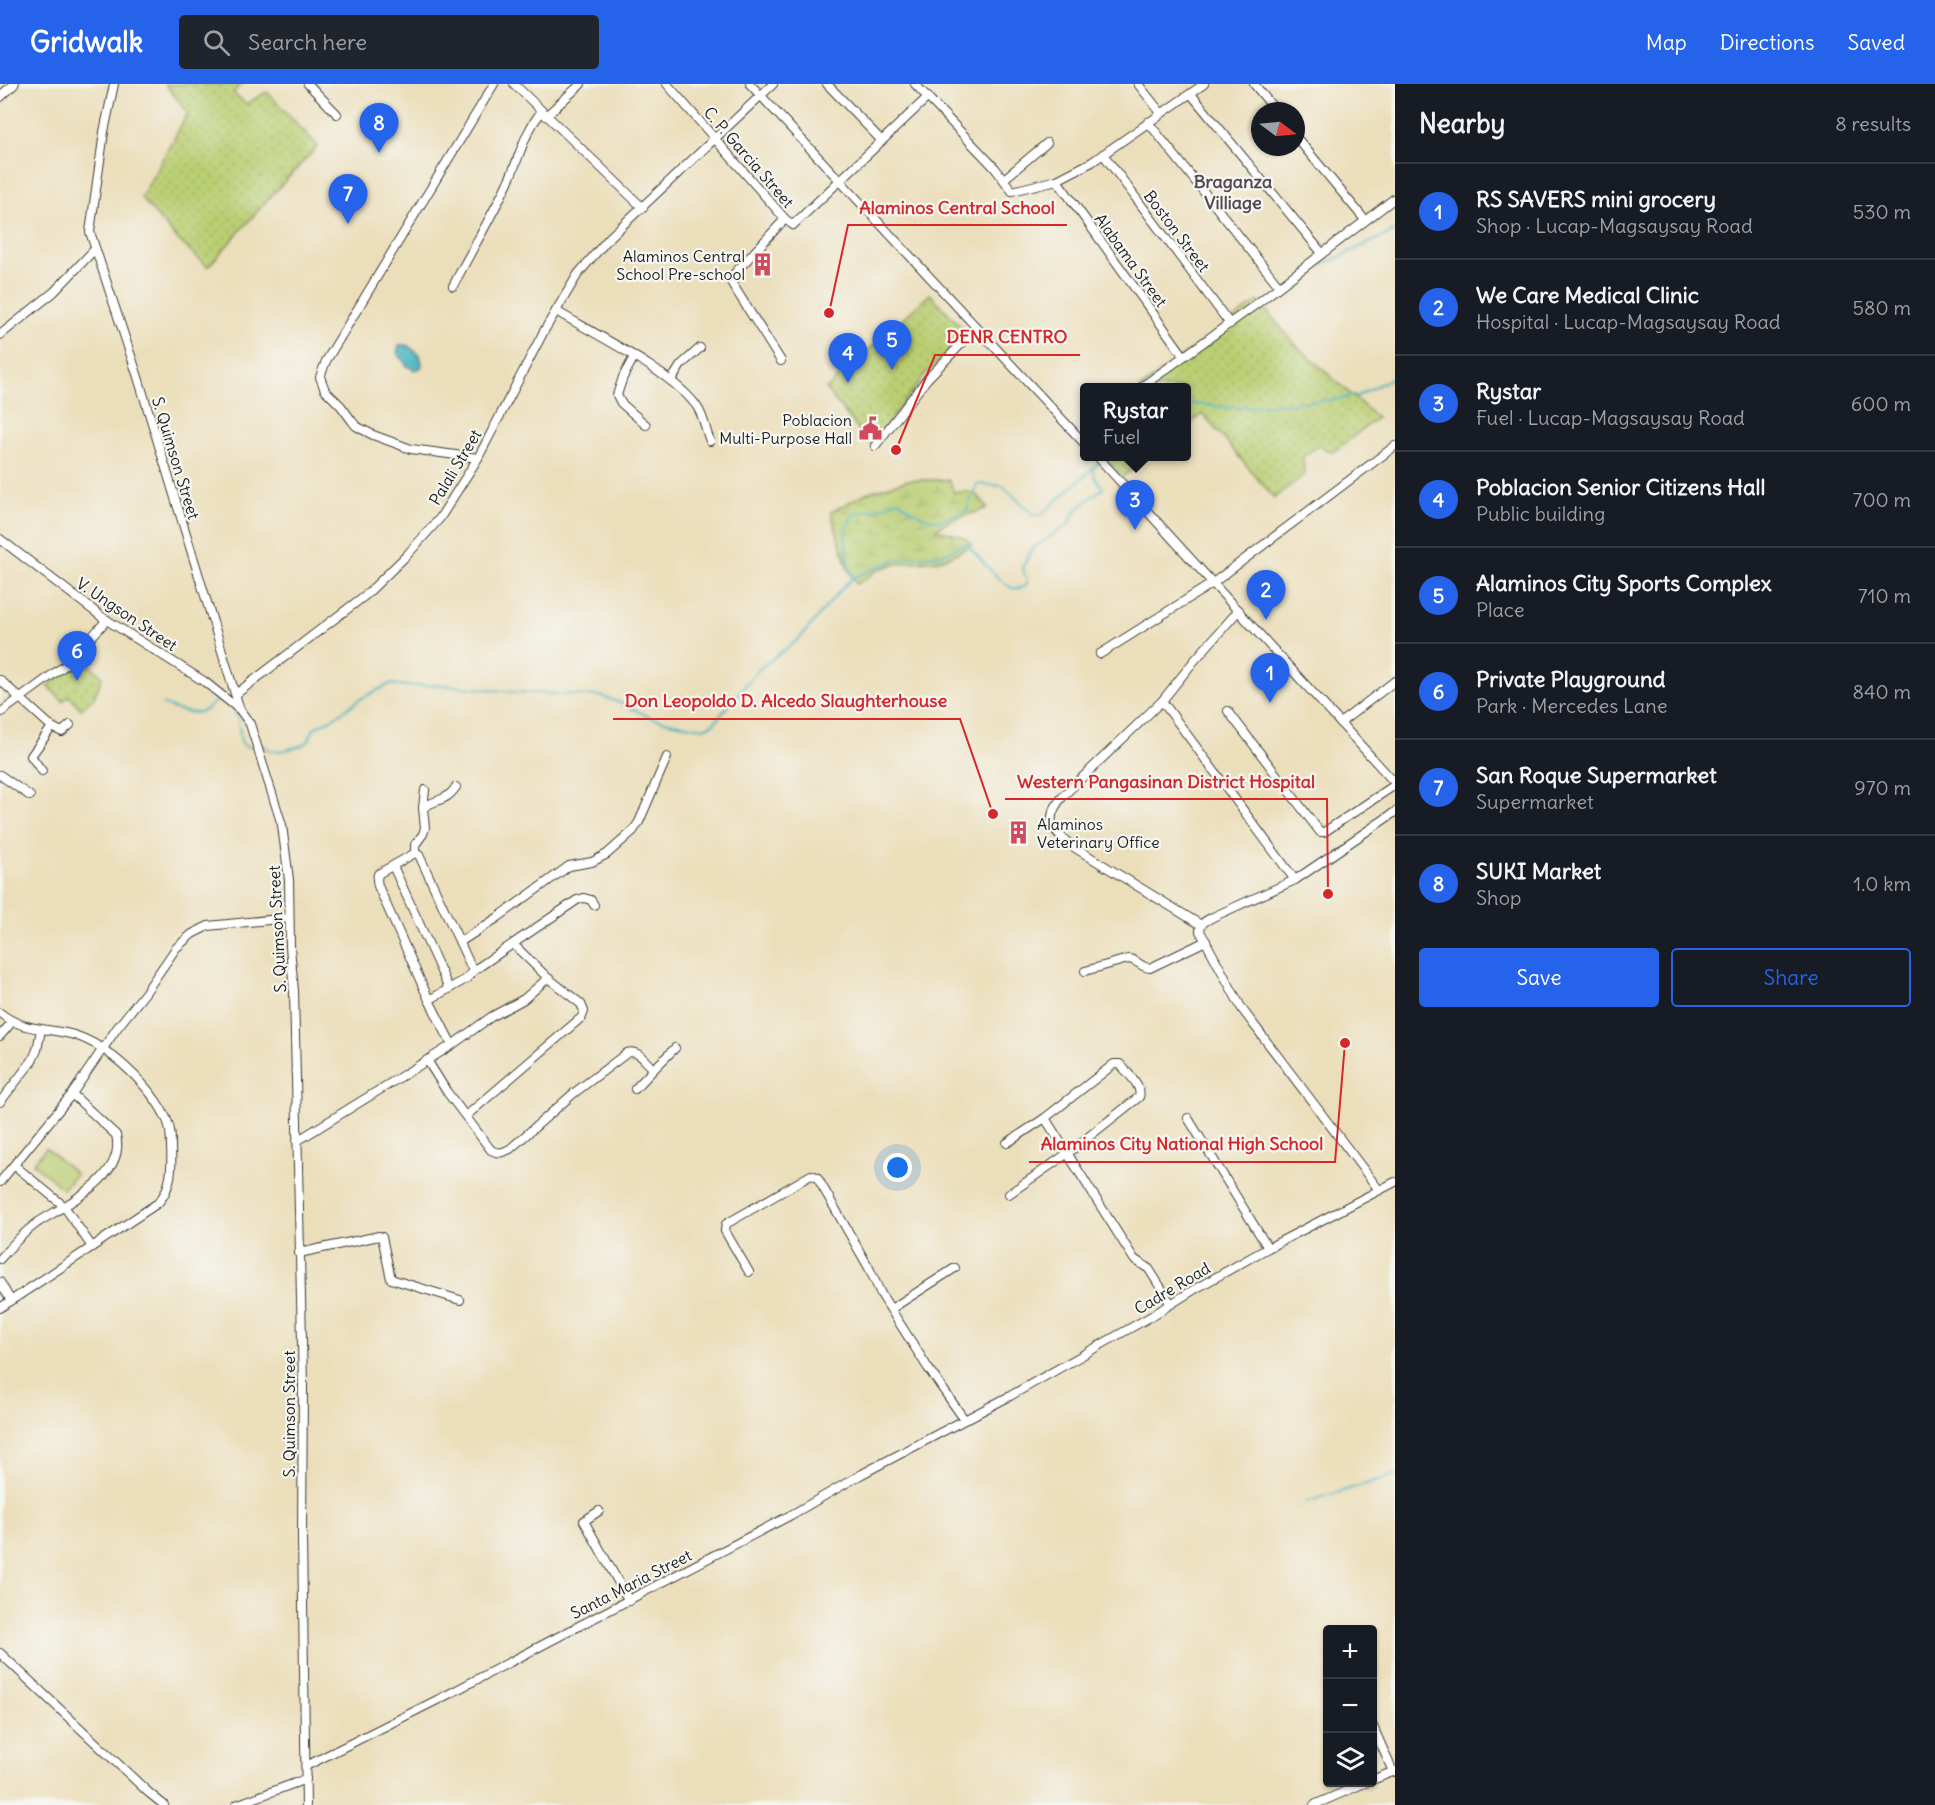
<!DOCTYPE html>
<meta charset="utf-8">
<style>
:root{--surface:#171b24;--page:#20242c;--text:#f1f3f6;--muted:#9ea1a6;--line:#363941;--accent:#2563eb}
body{margin:0;font-family:Delius,sans-serif;background:var(--page);color:var(--text)}
.controls{position:absolute;right:18px;bottom:18px;display:grid;overflow:hidden;border-radius:6px;box-shadow:0 2px 4px #0004}
.controls button{width:54px;height:54px;display:grid;place-items:center;padding:0;border:0;border-bottom:2px solid var(--line);background:var(--surface);color:var(--text);font:30px sans-serif}
.compass{position:absolute;left:1251px;top:18px;width:54px;height:54px;border-radius:50%;background:var(--surface);box-shadow:0 2px 4px #0004;rotate:106deg}
.you{position:absolute;left:898px;top:1084px;width:21px;height:21px;margin:-15px;border:4px solid #fff;border-radius:50%;background:#1a73e8;box-shadow:0 0 0 9px #1a73e833}
.badge{display:grid;place-items:center;width:39px;height:39px;border-radius:50%;background:var(--accent);color:#fff;font-size:20px;font-weight:700}
.pin{position:absolute;translate:-50% -50px;filter:drop-shadow(0 2px 3px #0008)}
.pin::after{content:'';position:absolute;top:32px;width:21px;height:18px;background:inherit;clip-path:polygon(0 0,100% 0,50% 100%)}
.popup{position:absolute;left:1080px;top:299px;width:111px;height:78px;box-sizing:border-box;display:grid;place-content:center;border-radius:6px;background:var(--surface);filter:drop-shadow(0 2px 4px #0005);font-size:20px;white-space:nowrap;color:var(--muted)}
.popup b{font-size:22px;color:var(--text)}
.popup::after{content:'';position:absolute;left:50%;top:100%;margin-left:-12px;border:12px solid transparent;border-top-color:var(--surface)}
.list{margin:0;padding:0;list-style:none}
h2{display:flex;justify-content:space-between;align-items:center;height:78px;margin:0;padding:0 24px;font-size:26px}
h2 small{font-size:20px;font-weight:400;color:var(--muted)}
.list li{display:grid;grid-template-columns:39px 1fr auto;gap:18px;align-items:center;box-sizing:border-box;height:96px;padding:0 24px;border-top:2px solid var(--line)}
.list b{display:block;font-size:22px;white-space:nowrap}
.list p{margin:0;font-size:20px;white-space:nowrap;color:var(--muted)}
.list em{font-size:20px;font-style:normal;color:var(--muted)}
.actions{display:flex;gap:12px;padding:18px 24px}
.actions a{flex:1;padding:14px 0;border:2px solid var(--accent);border-radius:6px;text-align:center;font-size:21px;color:var(--accent)}
.actions .main{background:var(--accent);color:#fff}
.icon{flex:none;width:33px;height:33px;fill:none;stroke:currentColor;stroke-width:2;stroke-linecap:round;stroke-linejoin:round}
.map{position:relative;flex:none;width:1395px;height:1721px;overflow:hidden}
header{display:flex;align-items:center;gap:36px;box-sizing:border-box;height:84px;padding:0 30px;background:var(--accent);color:#fff}
header strong{font-size:28px}
nav{display:flex;gap:33px;margin-inline-start:auto;font-size:21px}
.search{width:420px;height:54px;background:var(--page);display:flex;align-items:center;gap:15px;box-sizing:border-box;padding:0 21px;border-radius:6px;color:var(--muted);font-size:22px}
main{display:flex}
aside{flex:1;background:var(--surface)}
.map>svg:first-child{display:block}
.green{fill:url(#green-dots);stroke:#6b7547;stroke-width:1.5}
.wetland{fill:url(#wetland-marsh);stroke:#6b7547;stroke-width:1.5}
.pitch{fill:#bace72;stroke:#6b7547;stroke-width:1.5}
.water{fill:url(#water-ripples);stroke:#30686e;stroke-width:1.5}
.lines{fill:none;stroke-linecap:round;stroke-linejoin:round}
.stream{stroke:#44b3bf;stroke-width:2}
.minor-casing{stroke:#3b3934;stroke-width:10}
.major-casing{stroke:#3b3934;stroke-width:11}
.minor{stroke:#fff;stroke-width:8}
.major{stroke:#fff;stroke-width:9}
.labels{text-anchor:middle;stroke-width:4.5;stroke-linejoin:round;paint-order:stroke}
.street-label{font-size:16px;fill:#1c1c1c;stroke:#f6f6f2}
.poi-label{font-size:16px;fill:#1c1c1c;stroke:#f6f6f2;text-anchor:end}
.neighbourhood-label{font-size:18px;font-weight:bold;fill:#564751;stroke:#f6f6f2}
.leader{fill:none;stroke:#d62828;stroke-width:2}
.callout-dot{fill:#d62828;stroke:#f6f6f2;stroke-width:2}
.callout-label{font-size:18px;text-anchor:middle;font-weight:bold;fill:#d62828;stroke:#f6f6f2;stroke-width:4.5;stroke-linejoin:round;paint-order:stroke}
</style>
<header>
<strong>Gridwalk</strong>
<div class="search"><svg class="icon" aria-label="search" viewBox="0 0 24 24"><circle cx="10" cy="10" r="6"/><path d="M15 15l6 6"/></svg>Search here</div>
<nav><a>Map</a><a>Directions</a><a>Saved</a></nav>
</header>
<main>
<div class="map">
<svg width="1395" height="1721" viewBox="0 0 1395 1721">
<defs>
<pattern id="green-dots" width="8" height="8" patternUnits="userSpaceOnUse" patternTransform="scale(1.5)"><rect width="8" height="8" fill="#bace72"/><path d="M2 2h.1M6 6h.1" fill="none" stroke="#9fb062" stroke-width="1.8" stroke-linecap="round"/></pattern>
<pattern id="wetland-marsh" width="20" height="14" patternUnits="userSpaceOnUse" patternTransform="scale(1.5)"><rect width="20" height="14" fill="#bace72"/><path d="M1 5h8M5 5V1M11 12h8M15 12V8" fill="none" stroke="#9fb062"/></pattern>
<pattern id="water-ripples" width="26" height="14" patternUnits="userSpaceOnUse" patternTransform="scale(1.5)"><rect width="26" height="14" fill="#44b3bf"/><path d="M2 4q2-2 4 0t4 0M15 11q2-2 4 0t4 0" fill="none" stroke="#38919a"/></pattern>
</defs>
<rect width="100%" height="100%" fill="#f6f6f2"/>
<filter id="ink" filterUnits="userSpaceOnUse"><feTurbulence type="fractalNoise" baseFrequency=".0167" numOctaves="2"/><feDisplacementMap in="SourceGraphic" scale="12" xChannelSelector="R" yChannelSelector="G"/><feConvolveMatrix kernelMatrix="1 2 1 2 8 2 1 2 1" color-interpolation-filters="sRGB"/></filter>
<filter id="wash" filterUnits="userSpaceOnUse"><feTurbulence type="fractalNoise" baseFrequency=".008" numOctaves="4" result="noise"/><feDisplacementMap in="SourceGraphic" scale="24" xChannelSelector="R" yChannelSelector="G"/><feGaussianBlur stdDeviation="1.35" result="paint"/><feColorMatrix in="noise" values="0 0 0 0 0 0 0 0 0 0 0 0 0 0 0 0 0 1.4 0 .05"/><feComposite in="paint" operator="in"/></filter>
<g filter="url(#wash)">
<rect width="100%" height="100%" fill="#ebdeba"/>
<g class="green">
<path d="M165,0H241L233,9L246,20L267,8L318,62L271,112L208,183L176,154L141,114L188,29Z"/>
<path d="M930,210L967,249L927,288L871,361L826,305Z"/>
<path d="M1258,217L1296,261L1377,334L1333,368L1318,362L1303,373L1304,391L1274,414L1203,330L1186,343V304H1140Z"/>
<path d="M1103,373H1148L1121,394Z"/>
<path d="M83,574L102,593L94,614L81,625L69,612L63,617L47,602L65,589Z"/>
</g>
<path class="wetland" d="M908,396H949L954,408C972,407 977,407 987,424C970,432 951,433 936,445L963,453L972,460C962,467 945,476 932,477C914,478 898,478 880,485C871,489 865,497 856,500L847,483L831,428L866,409Z"/>
<path class="pitch" d="M46,1064L76,1090L63,1105L33,1079Z"/>
<path class="water" d="M399,261H407L420,271L422,280L421,284L414,286L407,282L397,269Z"/>
<g class="lines">
<g class="stream">
<path d="M1306,186L1335,175L1395,147"/>
<path d="M1203,263L1216,256L1218,250"/>
<path d="M1152,297L1161,304"/>
<path d="M1186,319L1232,324L1340,315L1353,311L1356,313L1395,292"/>
<path d="M853,494C874,484 894,475 917,472C925,471 932,473 941,471C950,468 957,461 967,460C976,470 1001,501 1013,504C1018,506 1023,503 1027,500V494L1024,490L1023,483L1032,465L1069,440L1076,426L1103,404L1095,393L1093,384"/>
<path d="M162,620C174,625 193,633 205,626C209,624 212,620 216,617H223"/>
<path d="M234,625L238,634L241,658L246,663L250,662"/>
<path d="M261,661L272,667H282L300,662L308,658L314,644L335,633L362,614L390,600L407,602L442,601L514,608L601,612L618,618L652,634L673,639L704,644L714,639L758,586L800,554L842,504L853,494L847,474L845,448L853,431L883,423L898,416C908,424 924,436 938,436C947,436 959,429 967,426L977,400L1003,402L1033,430L1041,431L1099,379"/>
<path d="M1306,1418L1395,1391"/>
</g>
</g>
</g>
<g filter="url(#ink)">
<g class="lines">
<defs>
<g id="minor">
<path d="M114,0L104,48L90,148L137,290L240,626L250,640L282,741L289,796L290,863L294,907L303,1301L302,1453L306,1721"/>
<path d="M308,0L337,30"/>
<path d="M514,0L643,124"/>
<path d="M667,0L785,135L793,141L928,13"/>
<path d="M750,0L1084,359"/>
<path d="M827,0L881,56"/>
<path d="M915,0L995,84L1012,107L1057,96L1092,78L1204,0"/>
<path d="M1138,0L1161,29"/>
<path d="M1254,0L1276,27"/>
<path d="M1191,10L1322,169"/>
<path d="M546,32L581,0"/>
<path d="M1148,38L1279,202"/>
<path d="M1296,53L1365,136"/>
<path d="M1103,70L1230,240"/>
<path d="M1004,95L1047,59"/>
<path d="M1057,96L1183,271"/>
<path d="M453,202C471,167 491,134 508,98C520,73 523,50 542,27"/>
<path d="M556,227C591,248 680,292 699,326C704,335 706,347 710,357"/>
<path d="M0,251L54,208L95,165"/>
<path d="M634,273L623,293L617,311L621,319L646,341"/>
<path d="M781,277L731,198L733,191L785,135"/>
<path d="M671,297L681,281L700,264"/>
<path d="M1140,304L1255,221L1395,114"/>
<path d="M875,362L927,295L977,244"/>
<path d="M1097,372L1395,699"/>
<path d="M478,374L411,365L373,351L356,342L352,337L341,322L325,306L320,293L326,277L494,0"/>
<path d="M0,455L102,533L205,598L240,626"/>
<path d="M1100,570L1213,499L1395,362"/>
<path d="M0,596L52,643L62,648L70,641"/>
<path d="M236,610L367,510L407,471L440,434L478,374L544,247L578,190L609,154L773,0"/>
<path d="M1162,617L1295,796"/>
<path d="M1228,627L1320,748H1324L1395,701"/>
<path d="M0,629L67,580L107,536"/>
<path d="M1340,639L1395,597"/>
<path d="M42,687L31,672L52,643"/>
<path d="M0,691L30,712"/>
<path d="M423,724C436,714 445,719 456,703"/>
<path d="M415,769V761L423,750L425,744L423,724L425,706"/>
<path d="M393,782L449,905"/>
<path d="M1201,841L1072,762C1049,744 1044,734 1064,711L1162,617L1194,577L1239,526"/>
<path d="M460,858L497,834L569,782L592,778L607,770L633,747L639,738L667,673"/>
<path d="M1085,887L1128,875C1137,875 1141,884 1150,884L1206,857"/>
<path d="M429,916L466,895L473,887L577,816L584,814L591,816L594,821"/>
<path d="M0,929C24,948 46,943 74,951C108,961 152,1003 167,1036C171,1045 171,1054 171,1063C172,1084 172,1103 158,1119L0,1224"/>
<path d="M0,952L12,938"/>
<path d="M452,961L429,916L378,802L377,796L378,790L415,769L419,771L473,887"/>
<path d="M427,976L447,1008L491,1066C498,1070 502,1069 510,1065L574,1009L627,969C639,965 645,978 654,985L675,964"/>
<path d="M635,1005L654,985"/>
<path d="M0,1018L32,977L37,966L41,946"/>
<path d="M466,1032L582,933L584,927L581,920L548,894L513,860"/>
<path d="M1045,1034L1134,1175L1149,1185L1171,1220"/>
<path d="M1188,1034L1268,1164"/>
<path d="M297,1057L452,961L491,933L524,915L548,894"/>
<path d="M1007,1059L1045,1034L1114,980H1120C1127,989 1143,1002 1139,1013L1068,1069L1009,1110"/>
<path d="M14,1081L64,1122L92,1163"/>
<path d="M0,1098L72,1010L117,944L145,909L176,864L192,850L208,842L289,834"/>
<path d="M1379,1106L1242,925L1200,847C1200,838 1208,836 1215,832L1295,796L1395,728"/>
<path d="M299,1169L379,1152L382,1153L391,1195L460,1216"/>
<path d="M0,1175C11,1162 23,1149 37,1139C66,1120 127,1093 116,1051L72,1010"/>
<path d="M749,1188L725,1147L726,1140L811,1091L817,1093L869,1184L881,1210L928,1284L964,1335"/>
<path d="M0,1198L11,1217"/>
<path d="M891,1225L955,1184"/>
<path d="M599,1427L584,1437L629,1517"/>
<path d="M0,1569L149,1709L164,1721"/>
<path d="M1372,1640L1393,1688"/>
<path d="M306,1682L447,1611L791,1431L862,1390L1010,1312L1150,1233L1195,1205L1268,1164L1395,1098"/>
<path d="M1372,1696L1395,1687"/>
<path d="M236,1721L306,1695"/>
<path d="M1314,1721L1367,1698"/>
</g>
<path id="major" d="M0,13L14,0"/>
</defs>
<use href="#minor" class="minor-casing"/>
<use href="#major" class="major-casing"/>
<use href="#minor" class="minor"/>
<use href="#major" class="major"/>
</g>
</g>
<defs>
<symbol id="building-bare" viewBox="-9 -9 18 18"><path d="M-4-6H4V6H1V3H-1V6H-4ZM-2.5-4.3h1.7v1.8h-1.7ZM.8-4.3h1.7v1.8H.8ZM-2.5-1h1.7V.8h-1.7ZM.8-1h1.7V.8H.8Z" fill="#d1495b" stroke="#f6f6f2" stroke-width="2.5" paint-order="stroke"/></symbol>
<symbol id="civic-bare" viewBox="-9 -9 18 18"><path d="M-.6-6.5H3V-4.5H.6V-3L4-1V1h2V6H-6V1h2V-1L-.6-3ZM-1.2 2.5V6h2.4V2.5Z" fill="#d1495b" stroke="#f6f6f2" stroke-width="2.5" paint-order="stroke"/></symbol>
</defs>
<g fill-rule="evenodd">
<use href="#building-bare" x="746" y="164" width="33" height="33"/>
<use href="#civic-bare" x="854" y="328" width="33" height="33"/>
<use href="#building-bare" x="1002" y="732" width="33" height="33"/>
</g>
<g class="labels">
<g class="street-label">
<text transform="translate(749 73) rotate(49)" y="6">C. P. Garcia Street</text>
<text transform="translate(1177 147) rotate(53)" y="6">Boston Street</text>
<text transform="translate(1131 176) rotate(54)" y="6">Alabama Street</text>
<text transform="translate(176 374) rotate(73)" y="6">S. Quimson Street</text>
<text transform="translate(455 383) rotate(-59)" y="6">Palali Street</text>
<text transform="translate(127 530) rotate(34)" y="6">V. Ungson Street</text>
<text transform="translate(277 845) rotate(-93)" y="6">S. Quimson Street</text>
<text transform="translate(1172 1204) rotate(-31)" y="6">Cadre Road</text>
<text transform="translate(289 1330) rotate(-90)" y="6">S. Quimson Street</text>
<text transform="translate(631 1500) rotate(-27)" y="6">Santa Maria Street</text>
</g>
<g class="poi-label">
<text x="745" y="178">Alaminos Central<tspan x="745" dy="18">School Pre-school</tspan></text>
<text x="852" y="342">Poblacion<tspan x="852" dy="18">Multi-Purpose Hall</tspan></text>
<text x="1037" y="746" text-anchor="start">Alaminos<tspan x="1037" dy="18">Veterinary Office</tspan></text>
</g>
<g class="neighbourhood-label">
<text x="1233" y="104">Braganza<tspan x="1233" dy="21">Villiage</tspan></text>
</g>
</g>
<path class="leader" d="M829 229L848 141H1067M896 366L935 271H1080M993 730L960 635H613M1328 810L1327 715H1005M1345 959L1335 1078H1029"/>
<g class="callout-dot">
<circle cx="829" cy="229" r="6"/>
<circle cx="896" cy="366" r="6"/>
<circle cx="993" cy="730" r="6"/>
<circle cx="1328" cy="810" r="6"/>
<circle cx="1345" cy="959" r="6"/>
</g>
<g class="callout-label">
<text x="957" y="130">Alaminos Central School</text>
<text x="1007" y="259">DENR CENTRO</text>
<text x="786" y="623">Don Leopoldo D. Alcedo Slaughterhouse</text>
<text x="1166" y="704">Western Pangasinan District Hospital</text>
<text x="1182" y="1066">Alaminos City National High School</text>
</g>
</svg>
<div class="controls">
<button>+</button>
<button>−</button>
<button><svg class="icon" aria-label="layers" viewBox="0 0 24 24"><path d="M12 4l9 5-9 5-9-5zM3 14l9 5 9-5"/></svg></button>
</div>
<svg class="compass" viewBox="-18 -18 36 36"><path d="M0-13l5 13h-10z" fill="#e53935"/><path d="M0 13l5-13h-10z" fill="#9ea1a6"/></svg>
<div class="you"></div>
<div class="pin badge" style="left:1270px;top:619px">1</div>
<div class="pin badge" style="left:1266px;top:536px">2</div>
<div class="pin badge" style="left:1135px;top:446px">3</div>
<div class="popup"><b>Rystar</b>Fuel</div>
<div class="pin badge" style="left:848px;top:299px">4</div>
<div class="pin badge" style="left:892px;top:286px">5</div>
<div class="pin badge" style="left:77px;top:597px">6</div>
<div class="pin badge" style="left:348px;top:140px">7</div>
<div class="pin badge" style="left:379px;top:69px">8</div>
</div>
<aside>
<h2>Nearby<small>8 results</small></h2>
<ul class="list">
<li><span class="badge">1</span><div><b>RS SAVERS mini grocery</b><p>Shop · Lucap-Magsaysay Road</p></div><em>530 m</em></li>
<li><span class="badge">2</span><div><b>We Care Medical Clinic</b><p>Hospital · Lucap-Magsaysay Road</p></div><em>580 m</em></li>
<li><span class="badge">3</span><div><b>Rystar</b><p>Fuel · Lucap-Magsaysay Road</p></div><em>600 m</em></li>
<li><span class="badge">4</span><div><b>Poblacion Senior Citizens Hall</b><p>Public building</p></div><em>700 m</em></li>
<li><span class="badge">5</span><div><b>Alaminos City Sports Complex</b><p>Place</p></div><em>710 m</em></li>
<li><span class="badge">6</span><div><b>Private Playground</b><p>Park · Mercedes Lane</p></div><em>840 m</em></li>
<li><span class="badge">7</span><div><b>San Roque Supermarket</b><p>Supermarket</p></div><em>970 m</em></li>
<li><span class="badge">8</span><div><b>SUKI Market</b><p>Shop</p></div><em>1.0 km</em></li>
</ul>
<div class="actions"><a class="main">Save</a><a>Share</a></div>
</aside>
</main>
